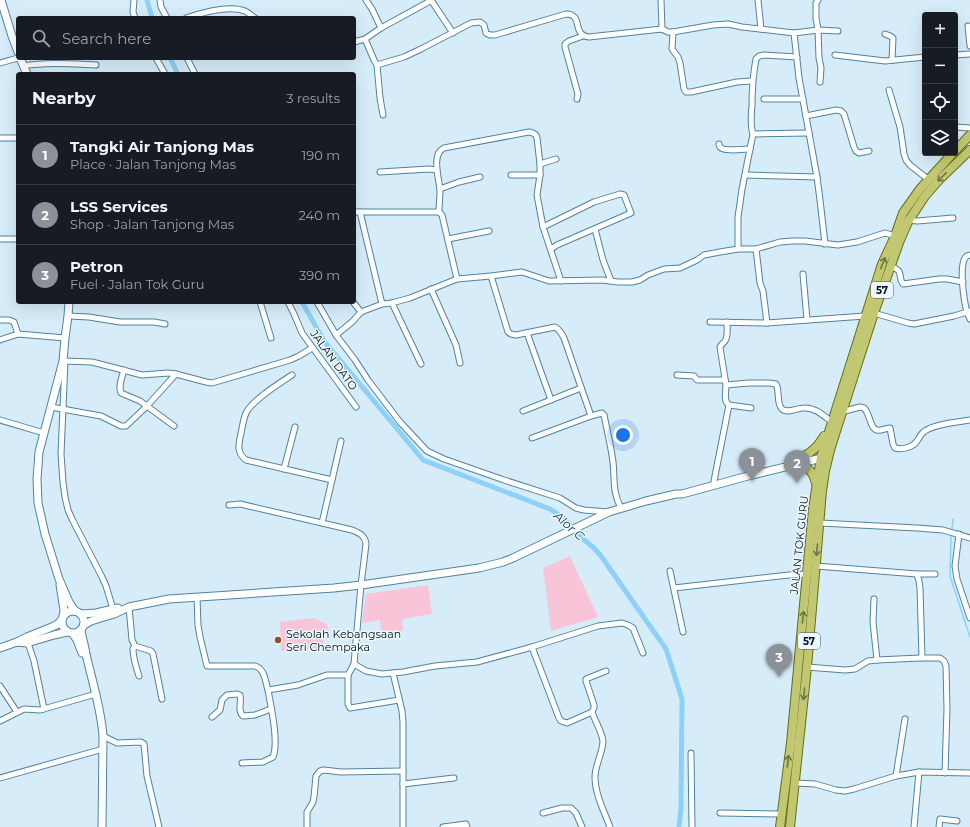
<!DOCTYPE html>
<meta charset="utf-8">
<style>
:root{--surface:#171b24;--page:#242831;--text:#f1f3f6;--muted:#9ea1a6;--line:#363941;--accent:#8c9099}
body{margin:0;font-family:Montserrat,sans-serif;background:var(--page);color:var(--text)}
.controls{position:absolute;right:12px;top:12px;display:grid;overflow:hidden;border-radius:4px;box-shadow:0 4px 16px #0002}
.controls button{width:36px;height:36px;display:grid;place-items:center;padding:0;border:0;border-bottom:1px solid var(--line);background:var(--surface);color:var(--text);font:20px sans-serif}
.you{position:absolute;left:623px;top:435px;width:14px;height:14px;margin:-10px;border:3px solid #fff;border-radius:50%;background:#1a73e8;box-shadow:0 0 0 6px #1a73e833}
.badge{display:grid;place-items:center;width:26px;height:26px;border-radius:50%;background:var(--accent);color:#fff;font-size:13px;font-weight:700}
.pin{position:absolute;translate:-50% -33px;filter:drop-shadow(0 1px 2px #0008)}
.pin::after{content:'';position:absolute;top:21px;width:14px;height:12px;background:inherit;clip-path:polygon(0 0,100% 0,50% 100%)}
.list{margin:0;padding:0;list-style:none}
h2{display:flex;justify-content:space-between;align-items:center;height:52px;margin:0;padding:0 16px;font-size:17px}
h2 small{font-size:13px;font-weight:400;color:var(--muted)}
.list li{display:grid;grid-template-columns:26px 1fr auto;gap:12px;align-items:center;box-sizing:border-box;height:60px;padding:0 16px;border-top:1px solid var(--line)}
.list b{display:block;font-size:15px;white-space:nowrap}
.list p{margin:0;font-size:13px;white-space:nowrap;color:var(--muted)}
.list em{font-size:13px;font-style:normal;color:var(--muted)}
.icon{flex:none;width:22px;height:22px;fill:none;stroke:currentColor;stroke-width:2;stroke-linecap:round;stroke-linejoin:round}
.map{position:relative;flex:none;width:970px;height:827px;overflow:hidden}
.search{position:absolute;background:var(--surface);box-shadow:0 4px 16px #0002;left:16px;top:16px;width:340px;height:44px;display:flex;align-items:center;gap:10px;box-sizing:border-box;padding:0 14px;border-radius:4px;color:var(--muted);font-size:15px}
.panel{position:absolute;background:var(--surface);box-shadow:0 4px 16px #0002;left:16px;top:72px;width:340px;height:232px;border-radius:4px}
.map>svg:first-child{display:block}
.green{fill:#f8c5d8}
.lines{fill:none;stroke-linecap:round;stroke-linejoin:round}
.stream{stroke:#8bd1f8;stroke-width:1.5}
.canal{stroke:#8bd1f8;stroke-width:5}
.street-casing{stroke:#4f83a0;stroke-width:7}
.secondary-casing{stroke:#4f83a0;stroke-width:9}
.primary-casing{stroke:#647015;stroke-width:10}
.street{stroke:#fff;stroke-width:5}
.secondary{stroke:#fff;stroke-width:7}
.primary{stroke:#c2c871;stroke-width:8}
.oneway{stroke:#6b754a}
.poi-dot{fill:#93511f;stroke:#edf8fe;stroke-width:1.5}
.labels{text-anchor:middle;stroke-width:3;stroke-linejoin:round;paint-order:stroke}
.shield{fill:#edf8fe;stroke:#47555e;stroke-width:1}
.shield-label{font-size:10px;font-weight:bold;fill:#000f1a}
.street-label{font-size:11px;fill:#000f1a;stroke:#edf8fe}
.poi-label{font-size:11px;fill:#000f1a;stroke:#edf8fe;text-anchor:start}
.water-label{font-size:12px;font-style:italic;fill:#063044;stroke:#edf8fe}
</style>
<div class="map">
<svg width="970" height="827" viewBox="0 0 970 827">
<rect width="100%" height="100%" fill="#d7ecf9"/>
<g class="green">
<path d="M570,556L598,617L551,631L543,568Z"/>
<path d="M428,585L432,614L402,619L403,631L382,634L380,620L362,623L366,594Z"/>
<path d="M314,618L328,625L322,648L281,651L280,622Z"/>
</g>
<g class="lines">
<path class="stream" d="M953,519L951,537L950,576L970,637"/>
<g class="canal">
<path d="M147,0L152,18"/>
<path d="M170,58L178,74"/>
<path d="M302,302L324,341L423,460L550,509L564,518L582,538L593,547L601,556L666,649L682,699L681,808L679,827"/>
</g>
<defs>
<g id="street">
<path d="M134,0L133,12L135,18"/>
<path d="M160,0L161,7L167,18"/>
<path d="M366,0L372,9L381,28L365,39L374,60L377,65L380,98L383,115"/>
<path d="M431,0L453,33"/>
<path d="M661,0L662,29"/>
<path d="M758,0L761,29"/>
<path d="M818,0L816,3V18L818,30L819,58L821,68L820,82"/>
<path d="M186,18C201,13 230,5 245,11C249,13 252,16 255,18"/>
<path d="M968,26L970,46"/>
<path d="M381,28L432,0"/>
<path d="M673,32L672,49L678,57L680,63L684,89L686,92H691L737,82L752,81"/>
<path d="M794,33L799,78L817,177L820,200L825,244"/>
<path d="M885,34L890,36L893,38L892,60"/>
<path d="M354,42L365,39"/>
<path d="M835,55L885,61L925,57"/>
<path d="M955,55L970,54"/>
<path d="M156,58L165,74"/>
<path d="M187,58L195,74"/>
<path d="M0,63L18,58"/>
<path d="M377,65L404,57L421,49L471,23L480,22L484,25L486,33L490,35H495L566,14C584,14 571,35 589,37L662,29L668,32H673L713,25L728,24L742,27L794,33L818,30L838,31"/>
<path d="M23,66C48,62 72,64 96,65"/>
<path d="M889,90L900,127L904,154L906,160L910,165L929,180"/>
<path d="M577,99L578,94L565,47V44L569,41L583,36"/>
<path d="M764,99H803"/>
<path d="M806,116L836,110L841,111L844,114L854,147L856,151L859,153L869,151"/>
<path d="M955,127L970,128"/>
<path d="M753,134L809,133"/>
<path d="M0,138H18"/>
<path d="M719,144C719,145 719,146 720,147C724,152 744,149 750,149"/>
<path d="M540,164L556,159"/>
<path d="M380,172L429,169L436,170"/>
<path d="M511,175H540"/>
<path d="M745,175L817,177"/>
<path d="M440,189L459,182L480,177"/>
<path d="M354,212H439L442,215L457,279"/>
<path d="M360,212L382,304"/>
<path d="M439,212C439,205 440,197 440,190C439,178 431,154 444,148L529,132L533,133L536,135L537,138L540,164V175L537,195L543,227L561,281"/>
<path d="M909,220L917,221L953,218"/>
<path d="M543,227L594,202L620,194L624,195L631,213L557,245L551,249"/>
<path d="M595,229L603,260L611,281"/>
<path d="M0,239H18"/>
<path d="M448,239L489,231"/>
<path d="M738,249V217L742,189L753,134C750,125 751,115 752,106C752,90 753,75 756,59L759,56L764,55L797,57"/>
<path d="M756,249L760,283L763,291L767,323"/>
<path d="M890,266C905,271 897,276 903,284L939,279H947L963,282"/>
<path d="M803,274L807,320"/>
<path d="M491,276L508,332L511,334L516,335L555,327C560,330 562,334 564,338L591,416"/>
<path d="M431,289L456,345L460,363"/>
<path d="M260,302L271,338"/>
<path d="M288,302L294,314L302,333L356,407"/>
<path d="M317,302L336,335L355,360L368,380L400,422L427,451L444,459L504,480L560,498L576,508L584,510L608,512"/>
<path d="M353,302L361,312"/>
<path d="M392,303L421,364"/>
<path d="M970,311L967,312C964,301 959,268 965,258C967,255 967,256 970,255"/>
<path d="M874,313L908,323L914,324L954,316L967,312L970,319"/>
<path d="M68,316L89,317L120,322H154L165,324"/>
<path d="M0,320H9L14,322L18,334"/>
<path d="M710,322L767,323L865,316"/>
<path d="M527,333L551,400"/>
<path d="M336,335L352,322L361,312L382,304L392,303L410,298L457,279L491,276L522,272L549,281L602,280L618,282H632L640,280L648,275L664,269L680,268L697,260L704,255L720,252L738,249H756L780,242L793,241H805L838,245L857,242L885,233L895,236"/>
<path d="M0,340L18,334L65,338"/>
<path d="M63,361L92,362L142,375L168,373L176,374L206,382L212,383L290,360L299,356L312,348"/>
<path d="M65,361L61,454L63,482L65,497L68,510L72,519L102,577L106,586L113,609"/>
<path d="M124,370C122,377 118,386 121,393L140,401L174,426"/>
<path d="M292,375C280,383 252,400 246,413C243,420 242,430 240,438C238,447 238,454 246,460L332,480"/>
<path d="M677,375L694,376L697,380H725"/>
<path d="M726,385L720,347C722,343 725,343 726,339C728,335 727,327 727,322"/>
<path d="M51,407L101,416L121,426H126L147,406L176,374"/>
<path d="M751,408L729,405C723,401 726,392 726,385L749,383H769L776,384C780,391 776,403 782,409C787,414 797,408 804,408C815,407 824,416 832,422"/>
<path d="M523,411L581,388"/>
<path d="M841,412L860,407L864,408C870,413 870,429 877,430C881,431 886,428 890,428L893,444L895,448C903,450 913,447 917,441C920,437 921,433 925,431C934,424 958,422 970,420"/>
<path d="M0,420L44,433"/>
<path d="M532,438L591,416L602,413L604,415C607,430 611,446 613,462C615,480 612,491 621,508"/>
<path d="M284,469L295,427"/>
<path d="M714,481L729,405"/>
<path d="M322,523L341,441"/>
<path d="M820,523L917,528L943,530L970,538"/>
<path d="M959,534L955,566L957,579L970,618"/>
<path d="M816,566L917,574H935"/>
<path d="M670,571L683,632"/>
<path d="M917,574L919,581L920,588L922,658"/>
<path d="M674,588L789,575L807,574"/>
<path d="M197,597L198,625L200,637L207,666H255C265,669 265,681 268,690L298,685L327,675H348L354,664L361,585L366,544C365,535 359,533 352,530L240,504L229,505"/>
<path d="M874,599L873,622L877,660"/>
<path d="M129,607L132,640L135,646L151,651L153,654L162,699"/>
<path d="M28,643L34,661L44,709"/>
<path d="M135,646L133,649C133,658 136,667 139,676"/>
<path d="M532,647L559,718L561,721L567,723L592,712L594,708V705L586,681V679L606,671"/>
<path d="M354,664L366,671L382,674L403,672L435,666L477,662L532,647L598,626L622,623L628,625L633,628L643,653"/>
<path d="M807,667L845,670L855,669L868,661L877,660L920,658H940L944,661L946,666L947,709L945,773"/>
<path d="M393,673L402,711L403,722V827"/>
<path d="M348,675V704L350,708L399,700"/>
<path d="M0,686L17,712"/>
<path d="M592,712C595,721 602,732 603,741C603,752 595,765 595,777C595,794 604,811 610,827"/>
<path d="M212,717L220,710L222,700L227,695L237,694L240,695C242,701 237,711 243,716L255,715L271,709"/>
<path d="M0,721L24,709L40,710L96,694"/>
<path d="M103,736L117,743L141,742L144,744L147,776L159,827"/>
<path d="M691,753L692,827"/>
<path d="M242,763L263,762L273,757C279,742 271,707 268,690"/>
<path d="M896,776L905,719"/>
<path d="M0,778L103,749"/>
<path d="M795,783L815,784L836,790L845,791L854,789L896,776L919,772L970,773"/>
<path d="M403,784L454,778"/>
<path d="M543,813L562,808H571L576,813L582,827"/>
<path d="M720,813L781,814"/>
<path d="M307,827V812L313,802L314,797L316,776L320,771L324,770L341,772L403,771"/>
<path d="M443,827L466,824L467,827"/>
<path d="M914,827L919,772"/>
<path d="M939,827L940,819L957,821"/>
</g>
<g id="secondary">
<path d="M1,0L12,36L18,52"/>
<path d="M20,58L27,74"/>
<path d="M69,302L68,316L65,338L63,361L39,452L37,479L38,503L45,534L59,579L69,602L75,611"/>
<path d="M60,585L64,610L63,616"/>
<circle cx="73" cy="622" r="11"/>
<path d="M81,614L96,613L118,608"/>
<path d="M84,625L91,621L114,614L129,607L169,599L334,588L361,585L479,568L503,562L513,558L609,512L646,501L676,494H682L748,476L826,457"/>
<path d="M81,630C82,638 85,646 86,654C92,681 101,708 103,736L102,827"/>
<path d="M73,634L77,640L82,653"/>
<path d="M17,642L27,643L54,635L67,632"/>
<path d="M0,648L17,642L27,637L52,627L58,624L62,619"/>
</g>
<g id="primary">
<path d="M955,151L970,135"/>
<path d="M802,457C813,452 818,446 824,436"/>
<path d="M788,466C804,466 811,465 816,483"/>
<path d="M780,827L791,743L813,509L821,457L882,264L895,236L903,213L920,189L953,153"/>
<path d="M790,827L807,667L822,491L825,471L830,450L874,313L900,240L909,220L925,196L939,180L970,150"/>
</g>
</defs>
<use href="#street" class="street-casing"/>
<use href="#secondary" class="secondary-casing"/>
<use href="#primary" class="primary-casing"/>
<use href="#street" class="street"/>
<use href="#secondary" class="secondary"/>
<use href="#primary" class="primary"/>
</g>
<defs><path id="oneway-shaft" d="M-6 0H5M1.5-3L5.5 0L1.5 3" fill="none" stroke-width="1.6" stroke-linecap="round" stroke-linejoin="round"/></defs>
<g class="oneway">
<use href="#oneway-shaft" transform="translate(942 177) rotate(135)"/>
<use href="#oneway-shaft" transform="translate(883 263) rotate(-68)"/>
<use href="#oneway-shaft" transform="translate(817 550) rotate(95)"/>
<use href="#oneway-shaft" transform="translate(803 617) rotate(-84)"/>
<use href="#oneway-shaft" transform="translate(804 694) rotate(96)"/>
<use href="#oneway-shaft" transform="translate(788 761) rotate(-83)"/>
</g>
<circle class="poi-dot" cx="278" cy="640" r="4"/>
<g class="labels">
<g class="shield">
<rect x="871" y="282" width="22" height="16" rx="3"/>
<rect x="798" y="633" width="22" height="16" rx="3"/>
</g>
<g class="shield-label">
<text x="882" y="294">57</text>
<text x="809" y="645">57</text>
</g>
<g class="street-label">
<text transform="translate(334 360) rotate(54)" y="4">JALAN DATO</text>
<text transform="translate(799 545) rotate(-84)" y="4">JALAN TOK GURU</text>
</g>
<g class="poi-label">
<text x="286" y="638">Sekolah Kebangsaan<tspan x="286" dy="13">Seri Chempaka</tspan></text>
</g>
<g class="water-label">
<text transform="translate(569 526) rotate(42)" y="4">Alor C</text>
</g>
</g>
</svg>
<div class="controls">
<button>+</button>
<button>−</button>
<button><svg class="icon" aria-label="locate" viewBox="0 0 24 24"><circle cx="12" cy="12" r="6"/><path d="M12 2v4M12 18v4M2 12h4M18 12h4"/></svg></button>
<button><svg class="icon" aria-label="layers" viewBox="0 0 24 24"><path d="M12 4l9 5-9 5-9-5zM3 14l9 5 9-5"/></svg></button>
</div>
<div class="you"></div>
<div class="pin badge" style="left:752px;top:481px">1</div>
<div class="pin badge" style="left:797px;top:483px">2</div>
<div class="pin badge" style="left:779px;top:677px">3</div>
<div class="search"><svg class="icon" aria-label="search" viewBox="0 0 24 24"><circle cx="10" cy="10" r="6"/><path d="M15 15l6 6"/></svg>Search here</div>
<section class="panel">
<h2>Nearby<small>3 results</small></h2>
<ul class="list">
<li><span class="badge">1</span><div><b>Tangki Air Tanjong Mas</b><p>Place · Jalan Tanjong Mas</p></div><em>190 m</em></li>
<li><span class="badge">2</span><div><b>LSS Services</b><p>Shop · Jalan Tanjong Mas</p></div><em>240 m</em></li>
<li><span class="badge">3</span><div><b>Petron</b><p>Fuel · Jalan Tok Guru</p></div><em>390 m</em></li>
</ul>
</section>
</div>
